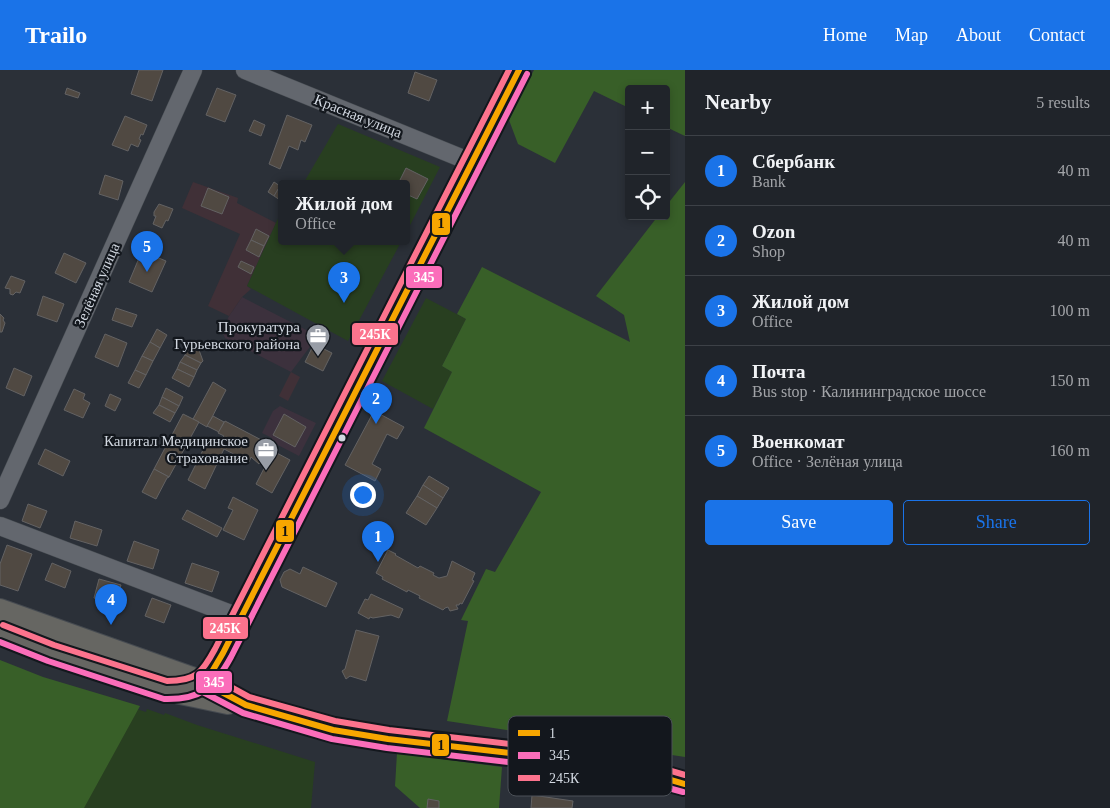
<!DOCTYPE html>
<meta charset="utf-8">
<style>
:root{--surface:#20242a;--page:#2d3036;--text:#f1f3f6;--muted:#a2a4a8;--line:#3d4147;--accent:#1a73e8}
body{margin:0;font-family:Georgia,serif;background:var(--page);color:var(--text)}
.controls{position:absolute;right:15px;top:15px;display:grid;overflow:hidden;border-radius:5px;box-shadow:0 2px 8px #0003}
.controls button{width:45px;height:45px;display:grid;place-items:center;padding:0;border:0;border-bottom:1px solid var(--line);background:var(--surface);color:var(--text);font:25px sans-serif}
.you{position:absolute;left:362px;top:424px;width:18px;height:18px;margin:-12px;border:4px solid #fff;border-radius:50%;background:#1a73e8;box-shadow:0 0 0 8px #1a73e833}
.badge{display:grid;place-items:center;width:32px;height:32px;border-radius:50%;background:var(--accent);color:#fff;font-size:16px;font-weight:700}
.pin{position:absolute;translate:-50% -41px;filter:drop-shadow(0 1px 2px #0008)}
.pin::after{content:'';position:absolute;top:26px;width:18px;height:15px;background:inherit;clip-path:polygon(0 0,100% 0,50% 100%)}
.popup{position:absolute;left:278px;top:110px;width:132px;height:65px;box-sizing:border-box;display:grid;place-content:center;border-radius:5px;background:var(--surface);filter:drop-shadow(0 1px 4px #0005);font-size:16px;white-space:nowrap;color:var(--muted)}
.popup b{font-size:19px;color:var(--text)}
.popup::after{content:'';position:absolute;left:50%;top:100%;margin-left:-10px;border:10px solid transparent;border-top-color:var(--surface)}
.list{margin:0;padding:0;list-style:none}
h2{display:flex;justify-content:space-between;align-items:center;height:65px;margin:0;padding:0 20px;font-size:21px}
h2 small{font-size:16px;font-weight:400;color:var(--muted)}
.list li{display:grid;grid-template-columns:32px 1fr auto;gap:15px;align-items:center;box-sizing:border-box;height:70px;padding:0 20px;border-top:1px solid var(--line)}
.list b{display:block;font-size:19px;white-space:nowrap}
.list p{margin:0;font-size:16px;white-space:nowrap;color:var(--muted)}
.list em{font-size:16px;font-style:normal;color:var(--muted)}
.actions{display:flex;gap:10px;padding:15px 20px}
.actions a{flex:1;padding:11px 0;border:1px solid var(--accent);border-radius:5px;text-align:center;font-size:18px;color:var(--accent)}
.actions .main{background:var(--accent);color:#fff}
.icon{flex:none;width:28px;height:28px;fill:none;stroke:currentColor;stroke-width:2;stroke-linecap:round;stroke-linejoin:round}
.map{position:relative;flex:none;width:685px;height:738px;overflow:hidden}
header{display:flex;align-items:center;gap:30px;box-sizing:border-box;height:70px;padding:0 25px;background:var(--accent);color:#fff}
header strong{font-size:24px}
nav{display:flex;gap:28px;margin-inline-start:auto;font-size:18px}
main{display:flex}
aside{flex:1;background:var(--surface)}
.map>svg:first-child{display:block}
.commercial{fill:#3c313d}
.industrial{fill:#403037}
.green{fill:#283f20}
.forest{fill:#385f28}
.building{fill:#504942;stroke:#636263}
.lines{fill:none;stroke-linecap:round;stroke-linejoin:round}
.minor-casing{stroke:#464b51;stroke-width:19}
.major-casing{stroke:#464b51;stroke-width:24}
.minor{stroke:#63676e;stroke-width:18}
.major{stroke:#666662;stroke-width:22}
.bus-1-casing{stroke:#13171d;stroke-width:10}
.bus-2-casing{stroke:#13171d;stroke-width:10}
.bus-3-casing{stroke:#13171d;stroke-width:10}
.bus-1{stroke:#f7a600;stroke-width:6}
.bus-2{stroke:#fb6dba;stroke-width:6}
.bus-3{stroke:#fc738d;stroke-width:6}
.bus-dot{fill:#d2d8e1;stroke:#13171d;stroke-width:2}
.labels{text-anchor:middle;stroke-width:4.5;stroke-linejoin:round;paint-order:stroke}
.street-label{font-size:15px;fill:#d2d8e1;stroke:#13171d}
.poi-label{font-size:15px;fill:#d2d8e1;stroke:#13171d;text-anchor:end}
.key{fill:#13171d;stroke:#4c5158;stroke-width:1}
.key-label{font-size:14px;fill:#d2d8e1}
.line-badge{stroke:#13171d;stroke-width:2}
.badge-label{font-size:14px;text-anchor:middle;font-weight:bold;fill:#fff}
.pale-badge-label{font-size:14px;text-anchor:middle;font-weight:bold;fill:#111}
</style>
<header>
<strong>Trailo</strong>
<nav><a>Home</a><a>Map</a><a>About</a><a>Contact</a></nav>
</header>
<main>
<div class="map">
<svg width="685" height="738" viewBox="0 0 685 738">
<rect width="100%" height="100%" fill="#2b3038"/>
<g class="commercial">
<path d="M242,227L318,266L291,302L225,268L222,261L229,246Z"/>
<path d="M280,336L316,353L299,386L272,372V368L262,363L273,341Z"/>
</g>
<g class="industrial">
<path d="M193,112L238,128L237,133L276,153L247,216L251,219L242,227L229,246L208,236L240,164L182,138Z"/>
<path d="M291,302L300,307L288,331L279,326Z"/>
</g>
<g class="green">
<path d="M338,54L440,97L407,161L406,114H303Z"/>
<path d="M281,142L282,172H401L348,271L247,216Z"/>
<path d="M426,228L466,249L442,296L452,302L433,339L382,311Z"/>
<path d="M84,622L146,642L147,639L164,645L165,643L197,655L315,692L311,738H24L0,646Z"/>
</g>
<g class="forest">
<path d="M534,0H685V66L666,57V19H629V38L594,21L555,93L518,74L509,50Z"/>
<path d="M685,112V687L447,651L468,551L461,550L486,499L495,502L541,422L424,358L452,302L442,296L466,249L457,244L482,197L630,272L624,245L596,226L658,146H666V136Z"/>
<path d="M0,590L43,607L140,636L84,738H0Z"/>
<path d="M397,683L502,697L499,738H420L395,716Z"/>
</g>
<g class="building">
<path d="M139,0H163L152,31L131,24Z"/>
<path d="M415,2L437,10L429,31L408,23Z"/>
<path d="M67,18L80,23L78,28L65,24Z"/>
<path d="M217,18L236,25L225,52L206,45Z"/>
<path d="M287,45L312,55L305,72L301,70L298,80L289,76L280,99L269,94Z"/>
<path d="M125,46L147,55L143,65L141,64L139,69L141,70L138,77L131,74L128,81L112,75Z"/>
<path d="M254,50L265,55L261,66L249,61Z"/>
<path d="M406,98L428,109L417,129L406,124V114H398Z"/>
<path d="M105,105L123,111L118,130L99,124Z"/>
<path d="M274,112L280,116L274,126L268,122Z"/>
<path d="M280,116L282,128L280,130L274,126Z"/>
<path d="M208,118L229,127L222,144L201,136Z"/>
<path d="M159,134L173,139L168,151L166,150L162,158L153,154L156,146H154V142Z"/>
<path d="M256,159L269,166L264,176L251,170Z"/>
<path d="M251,170L264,176L259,187L246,180Z"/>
<path d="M142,181L166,191L152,222L129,212Z"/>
<path d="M64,183L86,193L76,213L55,203Z"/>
<path d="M241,191L254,197L251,204L238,197Z"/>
<path d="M11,206L25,211L20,223L16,222L13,225L10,224V219L5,218Z"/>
<path d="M43,226L64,234L57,252L37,245Z"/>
<path d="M116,238L137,245L132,257L112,250Z"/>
<path d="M0,244L4,248L3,250L5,253L2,262H0Z"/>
<path d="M157,259L167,265L160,278L150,272Z"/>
<path d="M105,264L127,273L118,297L95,287Z"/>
<path d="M150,272L160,278L153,291L142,286Z"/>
<path d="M314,274L332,283L323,301L305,292Z"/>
<path d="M189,275L199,280L203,291L201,293L185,285Z"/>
<path d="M185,285L201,293L197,300L180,292Z"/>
<path d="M142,286L153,291L146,305L135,300Z"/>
<path d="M180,292L197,300L194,307L177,299Z"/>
<path d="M14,298L32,306L24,326L6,318Z"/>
<path d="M177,299L194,307L189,317L172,308Z"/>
<path d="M135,300L146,305L139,318L128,313Z"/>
<path d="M213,312L226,320L207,357L193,349Z"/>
<path d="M166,318L183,327L179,336L162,327Z"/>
<path d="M74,319L85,324L83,329L90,333L83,348L64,340Z"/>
<path d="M110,324L121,329L115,341L105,336Z"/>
<path d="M162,327L179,336L175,343L159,335Z"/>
<path d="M159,335L175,343L170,352L153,343Z"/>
<path d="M374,341L404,357L397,369L387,364L372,394L381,399L375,411L345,395Z"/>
<path d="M183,344L199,352L169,407L154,399Z"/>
<path d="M284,344L306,357L295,377L273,365Z"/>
<path d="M213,346L224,352L219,362L207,356Z"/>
<path d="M225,351L271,375L268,380L272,382L269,389L266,387L263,392L261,391L259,394L251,387L249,392L224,379L205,419L188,410L207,372L218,377L224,366L218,363Z"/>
<path d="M45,379L70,391L63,406L38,394Z"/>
<path d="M273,381L290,390L272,423L256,414Z"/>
<path d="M154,399L169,407L167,408L156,429L142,422Z"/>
<path d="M429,406L449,418L443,428L423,415Z"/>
<path d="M423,415L443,428L437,438L417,426Z"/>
<path d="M417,426L437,438L426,455L406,443Z"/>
<path d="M233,427L258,440L244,470L223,460L233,440L228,438Z"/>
<path d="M28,434L47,441L40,458L22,451Z"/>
<path d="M187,440L222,458L217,467L182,449Z"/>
<path d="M75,451L102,460L97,476L70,468Z"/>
<path d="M134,471L159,480L153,499L127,491Z"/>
<path d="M7,475L32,484L18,521L0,515V494Z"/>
<path d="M388,480L396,484L395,485L411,494L418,498L420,496L434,503L433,505L439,508L447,506L452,491L475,503L472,510L474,511L462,534L460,533L459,535H456L458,539L450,541L448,537L445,538L443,540L419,528L420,526L408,520L407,522L382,509L383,507L376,503Z"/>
<path d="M52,493L71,501L65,518L45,510Z"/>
<path d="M192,493L219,502L212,522L185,513Z"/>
<path d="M303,497L337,513L326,537L282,517L280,510L284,502L290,499L300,504Z"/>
<path d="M99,509L121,515L115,534L94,528Z"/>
<path d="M371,524L403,539L399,548L391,545L373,548L370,547L369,549L358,543L365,529L368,530Z"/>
<path d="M152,528L171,535L164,553L145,546Z"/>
<path d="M356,560L379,566L366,611L350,606L346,609L342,601L345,599Z"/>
<path d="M532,725L573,731L572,738H531Z"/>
<path d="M428,729L439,731V738H427Z"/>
</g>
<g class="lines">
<defs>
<g id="minor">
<path d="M245,0L471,92"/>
<path d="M0,430L193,0"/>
<path d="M0,456L241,548"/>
</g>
<g id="major">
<path d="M0,540L203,612L246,635L333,660L388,669L623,696L685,714"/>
<path d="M0,563L51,583L166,620L228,633"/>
<path d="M191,619L203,612L210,605L241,548"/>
</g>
</defs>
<use href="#minor" class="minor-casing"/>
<use href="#major" class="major-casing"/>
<use href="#minor" class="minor"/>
<use href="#major" class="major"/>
<defs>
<g id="bus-1">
<path d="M203,612L210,605L223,583L519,0"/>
<path d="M203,612L246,635L333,660L388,669L623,696L685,714"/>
</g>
<g id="bus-2">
<path d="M0,572L48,591L164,629C201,630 214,618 231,587L527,4"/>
<path d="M199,620L243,643L332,669L387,678L621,705L683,722"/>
</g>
<g id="bus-3">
<path d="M3,555L54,575L167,611C196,611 202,603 215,579L509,0"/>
<path d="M207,604L249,627L335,651L389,660L624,687L685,705"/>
</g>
</defs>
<use href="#bus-1" class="bus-1-casing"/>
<use href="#bus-2" class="bus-2-casing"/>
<use href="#bus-3" class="bus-3-casing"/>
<use href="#bus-1" class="bus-1"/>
<use href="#bus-2" class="bus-2"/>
<use href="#bus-3" class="bus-3"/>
</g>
<defs>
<symbol id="office-pin" viewBox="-11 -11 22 30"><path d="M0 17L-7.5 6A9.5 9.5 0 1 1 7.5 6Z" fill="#989da6" stroke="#13171d"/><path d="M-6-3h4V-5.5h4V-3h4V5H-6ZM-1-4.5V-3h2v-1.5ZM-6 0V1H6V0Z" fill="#fff"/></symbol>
</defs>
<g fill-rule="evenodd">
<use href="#office-pin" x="304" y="252" width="28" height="38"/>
<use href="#office-pin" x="252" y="366" width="28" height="38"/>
</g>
<circle class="bus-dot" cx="342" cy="368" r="4.5"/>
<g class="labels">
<g class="street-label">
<text transform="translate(358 46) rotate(22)" y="5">Красная улица</text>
<text transform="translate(97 215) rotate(-66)" y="5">Зелёная улица</text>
</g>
<g class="poi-label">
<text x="300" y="262">Прокуратура<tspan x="300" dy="17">Гурьевского района</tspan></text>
<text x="248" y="376">Капитал Медицинское<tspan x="248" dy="17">Страхование</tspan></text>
</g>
</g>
<rect x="508" y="646" width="164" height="80" rx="8" class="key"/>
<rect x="518" y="660" width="22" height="6" fill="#f7a600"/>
<rect x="518" y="682" width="22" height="7" fill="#fb6dba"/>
<rect x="518" y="705" width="22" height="6" fill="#fc738d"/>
<g class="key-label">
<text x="549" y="668">1</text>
<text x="549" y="690">345</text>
<text x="549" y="713">245К</text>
</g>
<g class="line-badge">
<rect x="431" y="142" width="20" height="24" rx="5" fill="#f7a600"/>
<rect x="405" y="195" width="38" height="24" rx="5" fill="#fb6dba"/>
<rect x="351" y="252" width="48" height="24" rx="5" fill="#fc738d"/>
<rect x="275" y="449" width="20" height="24" rx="5" fill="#f7a600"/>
<rect x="202" y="546" width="47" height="24" rx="5" fill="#fc738d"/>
<rect x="195" y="600" width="38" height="24" rx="5" fill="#fb6dba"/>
<rect x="431" y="663" width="19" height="24" rx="5" fill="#f7a600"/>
</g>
<g class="badge-label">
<text x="424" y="212">345</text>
<text x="375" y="269">245К</text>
<text x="225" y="563">245К</text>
<text x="214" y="617">345</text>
</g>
<g class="pale-badge-label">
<text x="441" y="158">1</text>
<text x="285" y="466">1</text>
<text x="441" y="680">1</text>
</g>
</svg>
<div class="controls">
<button>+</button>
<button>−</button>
<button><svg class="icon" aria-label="locate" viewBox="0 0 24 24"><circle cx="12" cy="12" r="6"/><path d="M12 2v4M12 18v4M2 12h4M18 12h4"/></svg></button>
</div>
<div class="you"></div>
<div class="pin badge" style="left:378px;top:492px">1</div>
<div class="pin badge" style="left:376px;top:354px">2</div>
<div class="pin badge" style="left:344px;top:233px">3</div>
<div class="popup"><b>Жилой дом</b>Office</div>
<div class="pin badge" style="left:111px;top:555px">4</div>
<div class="pin badge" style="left:147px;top:202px">5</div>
</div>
<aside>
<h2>Nearby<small>5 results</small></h2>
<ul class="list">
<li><span class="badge">1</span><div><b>Сбербанк</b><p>Bank</p></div><em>40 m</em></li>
<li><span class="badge">2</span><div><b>Ozon</b><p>Shop</p></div><em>40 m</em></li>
<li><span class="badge">3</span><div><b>Жилой дом</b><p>Office</p></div><em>100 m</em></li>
<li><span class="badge">4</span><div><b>Почта</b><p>Bus stop · Калининградское шоссе</p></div><em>150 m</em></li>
<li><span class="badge">5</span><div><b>Военкомат</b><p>Office · Зелёная улица</p></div><em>160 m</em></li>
</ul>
<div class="actions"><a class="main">Save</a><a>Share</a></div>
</aside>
</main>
